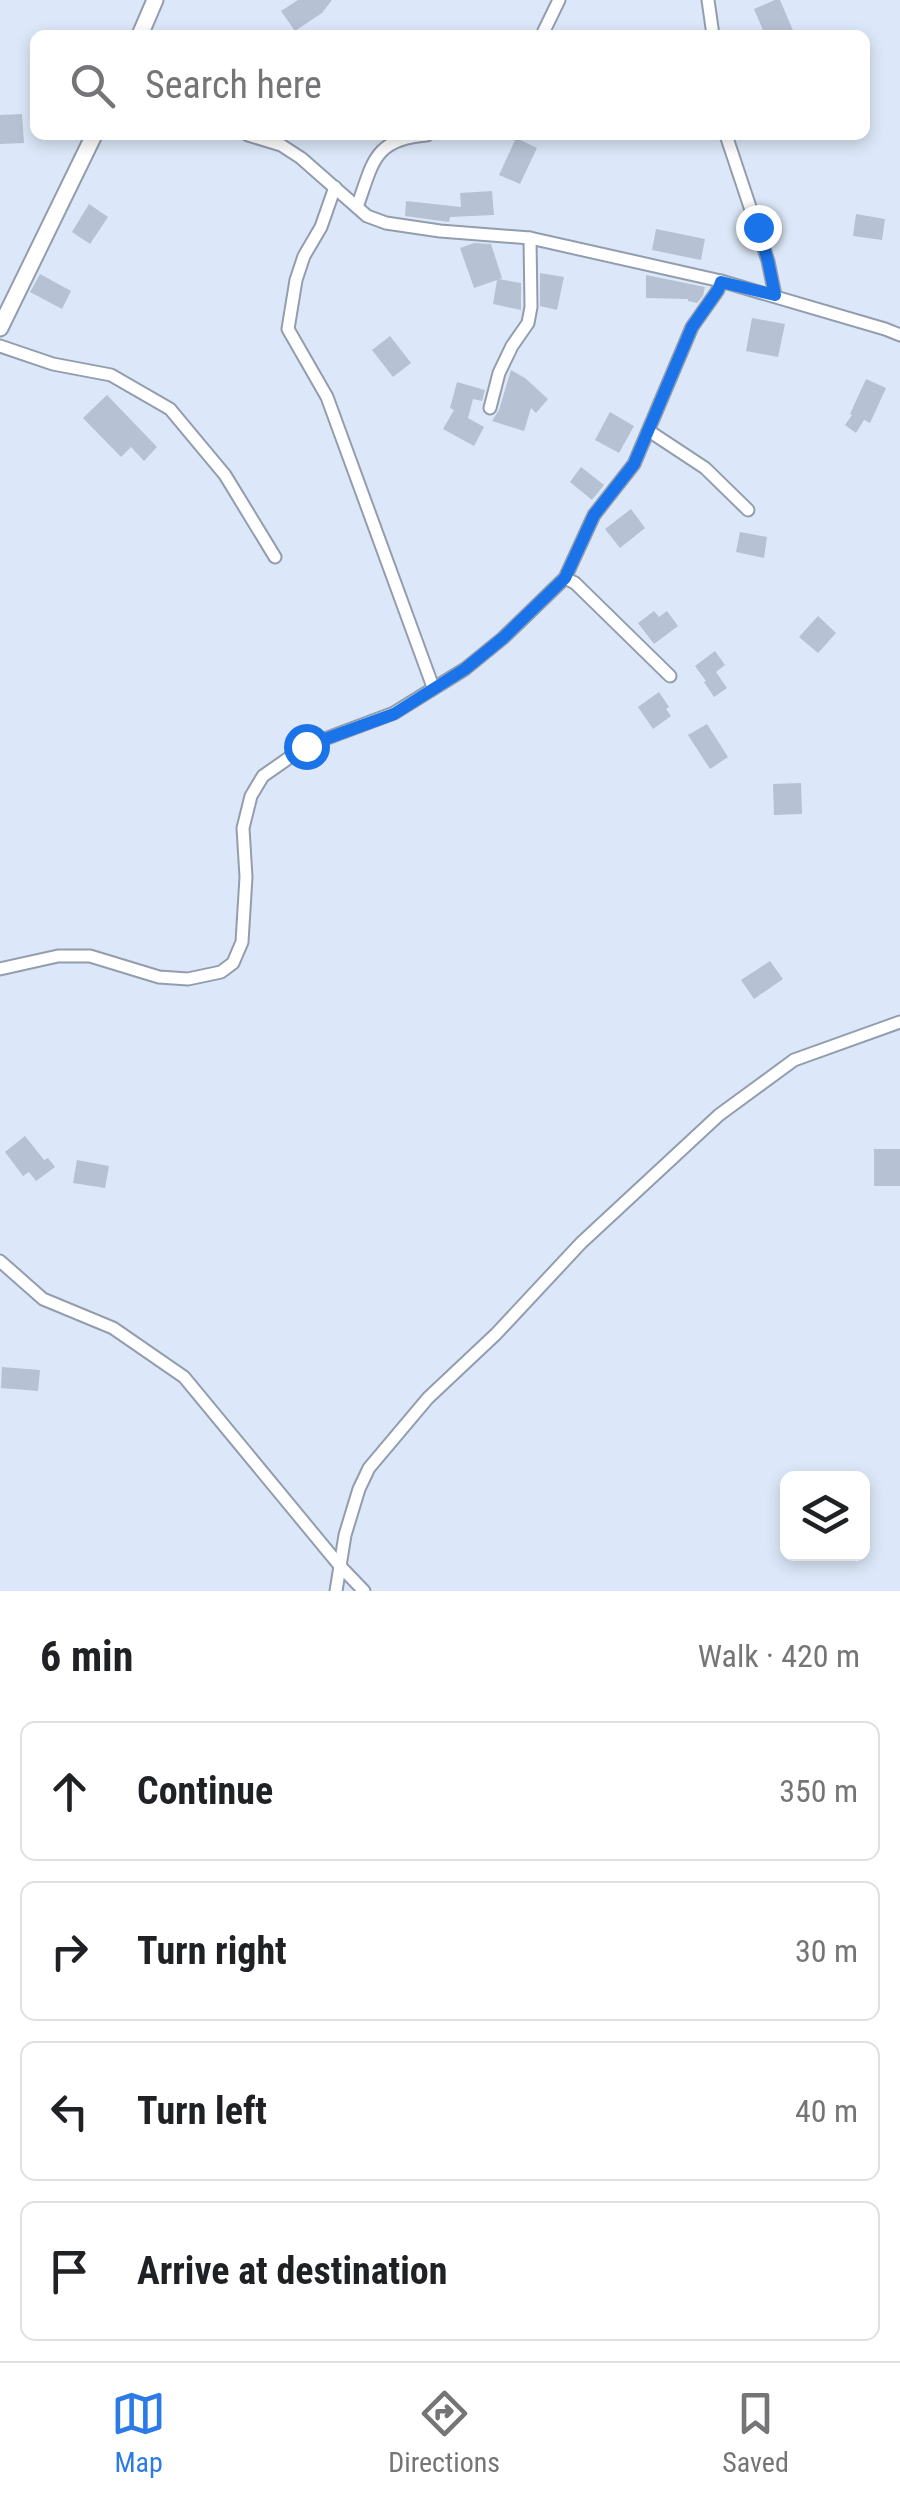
<!DOCTYPE html>
<meta charset="utf-8">
<style>
:root{--surface:#fff;--page:#f6f6f6;--text:#202124;--muted:#757577;--line:#e0e0e0;--accent:#2b7ae5}
body{margin:0;font-family:"Roboto Condensed",sans-serif;background:var(--page);color:var(--text)}
.controls{position:absolute;right:30px;bottom:30px;display:grid;overflow:hidden;border-radius:15px;box-shadow:0 5px 15px #0003}
.controls button{width:90px;height:90px;display:grid;place-items:center;padding:0;border:0;border-bottom:2px solid var(--line);background:var(--surface);color:var(--text);font:50px sans-serif}
.stop{position:absolute;width:30px;height:30px;margin:-22px;border:8px solid #1a73e8;border-radius:50%;background:#fff}
.stop.end{background:#1a73e8;border-color:#fff;box-shadow:0 2px 10px #0008}
.list{margin:0;padding:0;list-style:none}
h2{display:flex;justify-content:space-between;align-items:center;height:130px;margin:0;padding:0 40px;font-size:42px}
h2 small{font-size:32px;font-weight:400;color:var(--muted)}
.list li{display:grid;grid-template-columns:65px 1fr auto;gap:30px;align-items:center;box-sizing:border-box;height:140px;margin:0 20px 20px;padding:0 20px;border:2px solid var(--line);border-radius:15px}
.list b{display:block;font-size:38px;white-space:nowrap}
.list em{font-size:32px;font-style:normal;color:var(--muted)}
.icon{flex:none;width:55px;height:55px;fill:none;stroke:currentColor;stroke-width:2;stroke-linecap:round;stroke-linejoin:round}
.map{position:relative;flex:none;width:900px;height:1591px;overflow:hidden}
.search{position:absolute;background:var(--surface);box-shadow:0 5px 15px #0003;left:30px;right:30px;top:30px;height:110px;display:flex;align-items:center;gap:25px;box-sizing:border-box;padding:0 35px;border-radius:15px;color:var(--muted);font-size:38px}
.sheet{height:770px;background:var(--surface)}
nav{display:flex;justify-content:space-around;align-items:center;box-sizing:border-box;height:140px;border-top:2px solid var(--line);background:var(--surface);font-size:28px;color:var(--muted)}
nav a{display:grid;justify-items:center;gap:5px}
nav .on{color:var(--accent)}
.map>svg:first-child{display:block}
.building{fill:#b6c2d3}
.lines{fill:none;stroke-linecap:round;stroke-linejoin:round}
.minor-casing{stroke:#929dad;stroke-width:15}
.tertiary-casing{stroke:#929dad;stroke-width:19}
.minor{stroke:#fff;stroke-width:11}
.tertiary{stroke:#fff;stroke-width:15}
.route{stroke:#1a73e8;stroke-width:12}
</style>
<div class="map">
<svg width="900" height="1591" viewBox="0 0 900 1591">
<rect width="100%" height="100%" fill="#dce8f9"/>
<g class="building">
<path d="M298,0H332L322,13L295,31L281,11Z"/>
<path d="M775,0H780L795,35H765L754,9Z"/>
<path d="M22,114L24,143L0,144V115Z"/>
<path d="M516,138L537,148L520,184L499,175Z"/>
<path d="M492,191L494,215L450,217L449,222L405,216L406,201L461,207L460,193Z"/>
<path d="M89,204L108,217L90,244L72,232Z"/>
<path d="M856,214L885,219L882,240L853,236Z"/>
<path d="M656,229L705,239L701,260L652,250Z"/>
<path d="M474,243L491,244L502,278L499,279L521,283V310L493,304L497,280L474,288L460,248Z"/>
<path d="M540,273L564,277L557,310L540,306Z"/>
<path d="M40,274L71,291L62,309L30,292Z"/>
<path d="M646,275L705,287L703,296L697,303L688,301V299L646,298Z"/>
<path d="M752,318L785,324L778,357L746,351Z"/>
<path d="M390,336L411,363L393,377L372,350Z"/>
<path d="M511,370L525,378L548,399L536,413L531,408L524,431L492,421L499,410Z"/>
<path d="M866,379L886,388L870,423L864,420L856,433L845,425L852,415L850,414Z"/>
<path d="M457,382L485,390L482,401L473,399L468,418L484,427L474,446L443,429L454,410L450,408Z"/>
<path d="M107,395L157,447L144,461L131,447L121,457L83,418Z"/>
<path d="M610,412L634,426L619,453L595,440Z"/>
<path d="M581,467L604,485L592,500L570,482Z"/>
<path d="M631,509L645,528L620,548L605,529Z"/>
<path d="M740,532L767,537L764,558L736,552Z"/>
<path d="M654,611L659,617L667,611L678,626L654,644L638,623Z"/>
<path d="M818,616L836,633L818,653L799,637Z"/>
<path d="M715,651L725,665L716,672L727,688L714,697L704,682L706,681L695,666Z"/>
<path d="M659,692L669,707L666,709L671,716L653,729L638,707Z"/>
<path d="M707,724L728,757L710,769L688,735Z"/>
<path d="M801,783L802,814L774,815L773,784Z"/>
<path d="M770,961L783,979L754,999L741,980Z"/>
<path d="M25,1136L44,1160L48,1158L55,1167L36,1181L29,1172L23,1176L5,1152Z"/>
<rect x="874" y="1149" width="26" height="37"/>
<path d="M77,1160L109,1166L105,1188L73,1183Z"/>
<path d="M2,1367L40,1370L38,1391L1,1388Z"/>
</g>
<g class="lines">
<defs>
<g id="minor">
<path d="M708,0L713,35"/>
<path d="M542,35L559,0"/>
<path d="M248,135L281,145L301,158L367,216L386,223L440,231L530,238L721,281L885,329L900,335"/>
<path d="M726,135L768,261L775,295"/>
<path d="M335,187L321,227L304,256L296,280L288,329L327,397L433,687"/>
<path d="M357,207C373,163 373,139 427,135"/>
<path d="M0,346L53,364L111,375L170,409L225,475L275,557"/>
<path d="M490,408L499,373L512,346L528,323L531,307L530,238"/>
<path d="M649,431L705,468L748,510"/>
<path d="M565,578L575,583L670,676"/>
<path d="M0,969L58,956H90L159,977L188,979L221,972L233,963L242,942L246,877L243,828L251,796L263,776L306,746L394,713L465,669L503,638L565,578L594,515L634,464L692,327L718,290L721,281"/>
<path d="M0,1261L43,1299L113,1328L184,1377L340,1566L364,1591"/>
<path d="M336,1591L345,1535L359,1489L369,1468L428,1398L496,1334L581,1243L719,1115L794,1060L900,1022"/>
</g>
<g id="tertiary">
<path d="M140,35L155,0"/>
<path d="M0,328L94,135"/>
</g>
</defs>
<use href="#minor" class="minor-casing"/>
<use href="#tertiary" class="tertiary-casing"/>
<use href="#minor" class="minor"/>
<use href="#tertiary" class="tertiary"/>
</g>
<g class="lines">
<path class="route" d="M306,746L394,714L465,669L503,638L565,578L594,515L634,464L692,327L718,290L721,282L775,295L768,261L758,227"/>
</g>
</svg>
<div class="controls">
<button><svg class="icon" aria-label="layers" viewBox="0 0 24 24"><path d="M12 4l9 5-9 5-9-5zM3 14l9 5 9-5"/></svg></button>
</div>
<div class="stop" style="left:306px;top:746px"></div>
<div class="stop end" style="left:758px;top:227px"></div>
<div class="search"><svg class="icon" aria-label="search" viewBox="0 0 24 24"><circle cx="10" cy="10" r="6"/><path d="M15 15l6 6"/></svg>Search here</div>
</div>
<section class="sheet">
<h2>6 min<small>Walk · 420 m</small></h2>
<ul class="list">
<li><svg class="icon" aria-label="ahead" viewBox="0 0 24 24"><path d="M12 20V5M6 11l6-6 6 6"/></svg><div><b>Continue</b></div><em>350 m</em></li>
<li><svg class="icon" aria-label="right" viewBox="0 0 24 24"><path d="M7 20v-9h11M14 6l5 5-5 5"/></svg><div><b>Turn right</b></div><em>30 m</em></li>
<li><svg class="icon" aria-label="left" viewBox="0 0 24 24"><path d="M17 20v-9H6M10 6l-5 5 5 5"/></svg><div><b>Turn left</b></div><em>40 m</em></li>
<li><svg class="icon" aria-label="arrive" viewBox="0 0 24 24"><path d="M6 21V4h12l-3 4 3 4H6"/></svg><div><b>Arrive at destination</b></div></li>
</ul>
</section>
<nav>
<a class="on"><svg class="icon" aria-label="map" viewBox="0 0 24 24"><path d="M3 6l6-2 6 2 6-2v14l-6 2-6-2-6 2zM9 4v14M15 6v14"/></svg>Map</a>
<a><svg class="icon" aria-label="directions" viewBox="0 0 24 24"><path d="M12 3l9 9-9 9-9-9zM9 14v-3h6M13 9l2 2-2 2"/></svg>Directions</a>
<a><svg class="icon" aria-label="saved" viewBox="0 0 24 24"><path d="M7 4h10v16l-5-4-5 4z"/></svg>Saved</a>
</nav>
